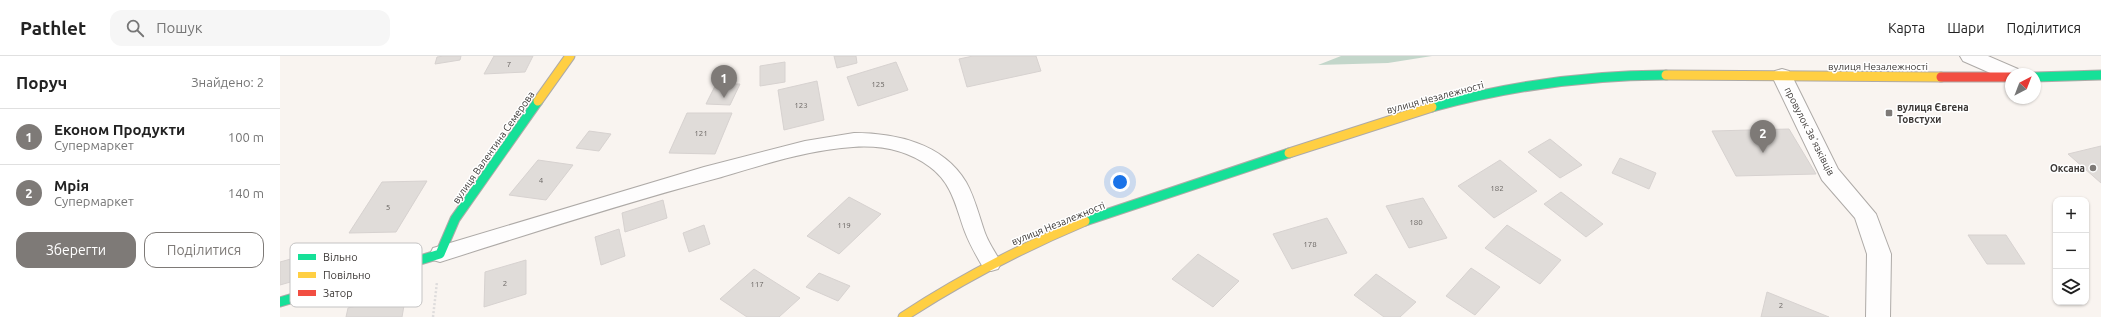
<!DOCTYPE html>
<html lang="uk">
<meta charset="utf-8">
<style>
:root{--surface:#fff;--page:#f6f6f6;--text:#222;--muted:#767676;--line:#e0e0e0;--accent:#7e7a77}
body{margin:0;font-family:Ubuntu,sans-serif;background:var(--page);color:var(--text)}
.controls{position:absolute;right:12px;bottom:12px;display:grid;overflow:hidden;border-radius:8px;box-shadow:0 1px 3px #0004}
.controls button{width:36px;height:36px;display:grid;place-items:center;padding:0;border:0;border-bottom:1px solid var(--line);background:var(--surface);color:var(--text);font:20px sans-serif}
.compass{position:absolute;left:1725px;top:12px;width:36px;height:36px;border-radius:50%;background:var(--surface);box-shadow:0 1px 3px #0004;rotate:42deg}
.you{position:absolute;left:840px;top:126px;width:14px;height:14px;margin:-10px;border:3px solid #fff;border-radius:50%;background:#1a73e8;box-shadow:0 0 0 6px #1a73e833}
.badge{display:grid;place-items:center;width:26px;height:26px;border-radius:50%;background:var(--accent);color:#fff;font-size:13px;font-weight:700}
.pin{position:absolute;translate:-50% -33px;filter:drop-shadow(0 1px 2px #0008)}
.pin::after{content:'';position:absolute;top:21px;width:14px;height:12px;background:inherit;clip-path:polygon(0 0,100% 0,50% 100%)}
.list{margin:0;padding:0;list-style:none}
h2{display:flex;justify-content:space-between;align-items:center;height:52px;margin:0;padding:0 16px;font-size:17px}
h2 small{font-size:13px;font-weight:400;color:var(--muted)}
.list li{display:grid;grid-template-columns:26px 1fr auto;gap:12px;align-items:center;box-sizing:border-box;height:56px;padding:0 16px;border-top:1px solid var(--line)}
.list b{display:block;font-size:15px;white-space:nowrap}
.list p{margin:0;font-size:13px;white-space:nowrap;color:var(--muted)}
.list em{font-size:13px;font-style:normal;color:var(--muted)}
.actions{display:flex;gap:8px;padding:12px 16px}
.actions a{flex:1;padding:9px 0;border:1px solid var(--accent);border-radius:12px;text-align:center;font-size:14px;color:var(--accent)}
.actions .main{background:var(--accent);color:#fff}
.icon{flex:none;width:22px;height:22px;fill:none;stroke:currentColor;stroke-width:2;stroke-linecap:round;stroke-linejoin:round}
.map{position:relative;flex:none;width:1821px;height:261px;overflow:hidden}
header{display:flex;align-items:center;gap:24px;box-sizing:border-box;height:56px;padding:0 20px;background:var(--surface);border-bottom:1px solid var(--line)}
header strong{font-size:19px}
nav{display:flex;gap:22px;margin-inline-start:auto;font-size:14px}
.search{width:280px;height:36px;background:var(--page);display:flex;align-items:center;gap:10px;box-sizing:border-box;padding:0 14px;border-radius:12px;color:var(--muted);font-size:15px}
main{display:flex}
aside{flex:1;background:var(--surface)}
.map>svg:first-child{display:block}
.forest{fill:#c3d6ca}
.building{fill:#e0dcd9;stroke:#d7d2d0}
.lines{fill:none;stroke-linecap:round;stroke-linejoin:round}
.lane-casing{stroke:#aeaaa7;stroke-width:2}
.street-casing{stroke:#aeaaa7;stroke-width:2}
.fast-casing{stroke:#aeaaa7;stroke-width:11}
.slow-casing{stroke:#aeaaa7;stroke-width:11}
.jam-casing{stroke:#aeaaa7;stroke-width:11}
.path{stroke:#dedcdc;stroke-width:2.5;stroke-dasharray:2 2;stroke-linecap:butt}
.lane{fill:#fefdfd;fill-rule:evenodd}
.street{fill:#fefdfd;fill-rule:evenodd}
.fast{stroke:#16e098;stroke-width:9}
.slow{stroke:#ffcf43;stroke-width:9}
.jam{stroke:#f24e42;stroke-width:9}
.poi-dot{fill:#7e7a77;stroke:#fff;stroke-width:1.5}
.labels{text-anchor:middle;stroke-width:3;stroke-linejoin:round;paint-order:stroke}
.number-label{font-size:8px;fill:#686461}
.street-label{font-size:10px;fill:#3c3836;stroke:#fff}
.poi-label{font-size:10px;font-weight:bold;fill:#3c3836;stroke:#fff;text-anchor:start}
.key{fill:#fff;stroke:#c4c3c3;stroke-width:1}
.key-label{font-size:11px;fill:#3c3836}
</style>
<header>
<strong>Pathlet</strong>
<div class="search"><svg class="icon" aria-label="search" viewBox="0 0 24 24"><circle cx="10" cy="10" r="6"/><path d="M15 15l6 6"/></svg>Пошук</div>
<nav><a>Карта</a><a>Шари</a><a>Поділитися</a></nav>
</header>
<main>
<aside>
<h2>Поруч<small>Знайдено: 2</small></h2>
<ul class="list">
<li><span class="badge">1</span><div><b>Економ Продукти</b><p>Супермаркет</p></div><em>100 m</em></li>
<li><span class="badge">2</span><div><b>Мрія</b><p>Супермаркет</p></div><em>140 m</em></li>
</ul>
<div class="actions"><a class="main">Зберегти</a><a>Поділитися</a></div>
</aside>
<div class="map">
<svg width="1821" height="261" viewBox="0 0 1821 261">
<rect width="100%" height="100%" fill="#f9f4f0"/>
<path class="forest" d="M1061,0H1152L1108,7L1038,9Z"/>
<g class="building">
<path d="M164,0H181L180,4L155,8L157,1Z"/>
<path d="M214,0H253L245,16L204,18Z"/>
<path d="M554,0H576L577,7L557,12Z"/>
<path d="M693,0H756L761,15L687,31L679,3Z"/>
<path d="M505,6V26L480,30V10Z"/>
<path d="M616,6L628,34L578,50L567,21Z"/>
<path d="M537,25L544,64L504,74L498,34Z"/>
<path d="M436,28H460L450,49L426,48Z"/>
<path d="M407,57H452L435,98L389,97Z"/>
<path d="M1509,73L1536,118L1456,120L1432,75Z"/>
<path d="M309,75L331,78L319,95L296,92Z"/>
<path d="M1270,83L1302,109L1280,122L1248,96Z"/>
<path d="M1821,90V127L1788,98Z"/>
<path d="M1340,102L1376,117L1369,133L1332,117Z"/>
<path d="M258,104L293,109L266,144L229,139Z"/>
<path d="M1220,104L1257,135L1214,162L1178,130Z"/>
<path d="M147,125L116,176L69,177L102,126Z"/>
<path d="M1281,136L1323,168L1306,181L1264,148Z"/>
<path d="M569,141L601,158L559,198L527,180Z"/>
<path d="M1143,142L1167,182L1129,192L1106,150Z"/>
<path d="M383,144L387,162L345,176L342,157Z"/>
<path d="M1047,162L1067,197L1012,213L993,178Z"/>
<path d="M424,169L430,188L409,196L403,177Z"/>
<path d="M1227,169L1281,204L1260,228L1205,192Z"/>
<path d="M339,173L345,200L321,209L315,181Z"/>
<path d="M1688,179H1726L1745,208H1707Z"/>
<path d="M61,189L59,212L0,229V206Z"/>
<path d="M918,198L959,225L933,251L892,223Z"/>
<path d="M246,204V238L204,251L205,216Z"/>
<path d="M1191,212L1220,231L1195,259L1166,240Z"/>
<path d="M474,213L520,242L499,261H467L440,243Z"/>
<path d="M539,217L570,230L558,245L526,231Z"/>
<path d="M1096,218L1136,246L1120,261H1104L1074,239Z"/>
<path d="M1487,236L1549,261H1481Z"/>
<path d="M126,238L122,261H66L68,252Z"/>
</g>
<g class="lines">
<defs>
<path id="lane" d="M574,77C615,77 663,87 686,126C695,142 699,160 705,177C709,188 716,197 721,207L718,213L711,215L704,213C697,201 690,189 685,176C676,152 673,128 650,111C627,94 601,89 573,91C527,94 482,109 438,122C344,147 252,177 160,206L153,204L150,198L153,192L160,190L424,111L525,85Z"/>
<g id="street">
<path d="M1680,0H1708L1738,13L1741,18H1731V25L1724,23L1683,5Z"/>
<path d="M1502,13L1509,15L1512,20L1558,113L1596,158L1611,198L1610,261H1586L1587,198L1575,162L1542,124L1492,20L1495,15Z"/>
</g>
<g id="fast">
<path d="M1755,21L1821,19"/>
<path d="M1152,51C1229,30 1306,19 1386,19"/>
<path d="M805,165L1009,97"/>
<path d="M0,246L160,198L175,163L258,45"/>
</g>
<g id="slow">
<path d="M1386,19L1661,21"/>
<path d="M258,45L290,0"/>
<path d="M1009,97L1152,51"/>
<path d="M623,261C681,223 741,192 805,165"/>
</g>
<path id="jam" d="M1661,21H1731"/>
</defs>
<use href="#lane" class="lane-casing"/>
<use href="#street" class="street-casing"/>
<use href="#fast" class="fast-casing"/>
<use href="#slow" class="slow-casing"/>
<use href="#jam" class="jam-casing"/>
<path class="path" d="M153,261L157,226"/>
<use href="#lane" class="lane"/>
<use href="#street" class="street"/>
<use href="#fast" class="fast"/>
<use href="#slow" class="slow"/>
<use href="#jam" class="jam"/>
</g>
<g class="poi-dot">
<rect x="1605" y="53" width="8" height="8" rx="2"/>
<circle cx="1813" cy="112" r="4"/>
</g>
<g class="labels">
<g class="number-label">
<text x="229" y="11">7</text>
<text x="598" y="31">125</text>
<text x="521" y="52">123</text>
<text x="421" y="80">121</text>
<text x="261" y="127">4</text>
<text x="1217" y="135">182</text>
<text x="108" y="154">5</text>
<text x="1136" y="169">180</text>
<text x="564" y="172">119</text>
<text x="1030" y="191">178</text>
<text x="225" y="230">2</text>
<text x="477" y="231">117</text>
<text x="1501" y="252">2</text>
</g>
<g class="street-label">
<text x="1598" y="14">вулиця Незалежності</text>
<text transform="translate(1155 41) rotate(-15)" y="4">вулиця Незалежності</text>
<text transform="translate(1530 75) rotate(63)" y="4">провулок Звʼязківців</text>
<text transform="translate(213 91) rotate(-55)" y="4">вулиця Валентина Семерова</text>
<text transform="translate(778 167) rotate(-22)" y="4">вулиця Незалежності</text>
</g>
<g class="poi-label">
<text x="1617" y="55">вулиця Євгена<tspan x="1617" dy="12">Товстухи</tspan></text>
<text x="1805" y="116" text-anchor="end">Оксана</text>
</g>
</g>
<rect x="10" y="187" width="132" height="64" rx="6" class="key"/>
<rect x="18" y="198" width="18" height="6" fill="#16e098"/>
<rect x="18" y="216" width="18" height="6" fill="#ffcf43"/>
<rect x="18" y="234" width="18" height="6" fill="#f24e42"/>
<g class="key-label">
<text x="43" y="205">Вільно</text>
<text x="43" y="223">Повільно</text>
<text x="43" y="241">Затор</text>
</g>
</svg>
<div class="controls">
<button>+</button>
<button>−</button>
<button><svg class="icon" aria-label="layers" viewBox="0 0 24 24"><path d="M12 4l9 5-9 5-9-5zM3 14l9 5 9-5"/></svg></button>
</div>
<svg class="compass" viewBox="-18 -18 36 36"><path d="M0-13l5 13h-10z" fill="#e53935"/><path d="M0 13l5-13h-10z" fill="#767676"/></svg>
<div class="you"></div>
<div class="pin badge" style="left:444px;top:42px">1</div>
<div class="pin badge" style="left:1483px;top:97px">2</div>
</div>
</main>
